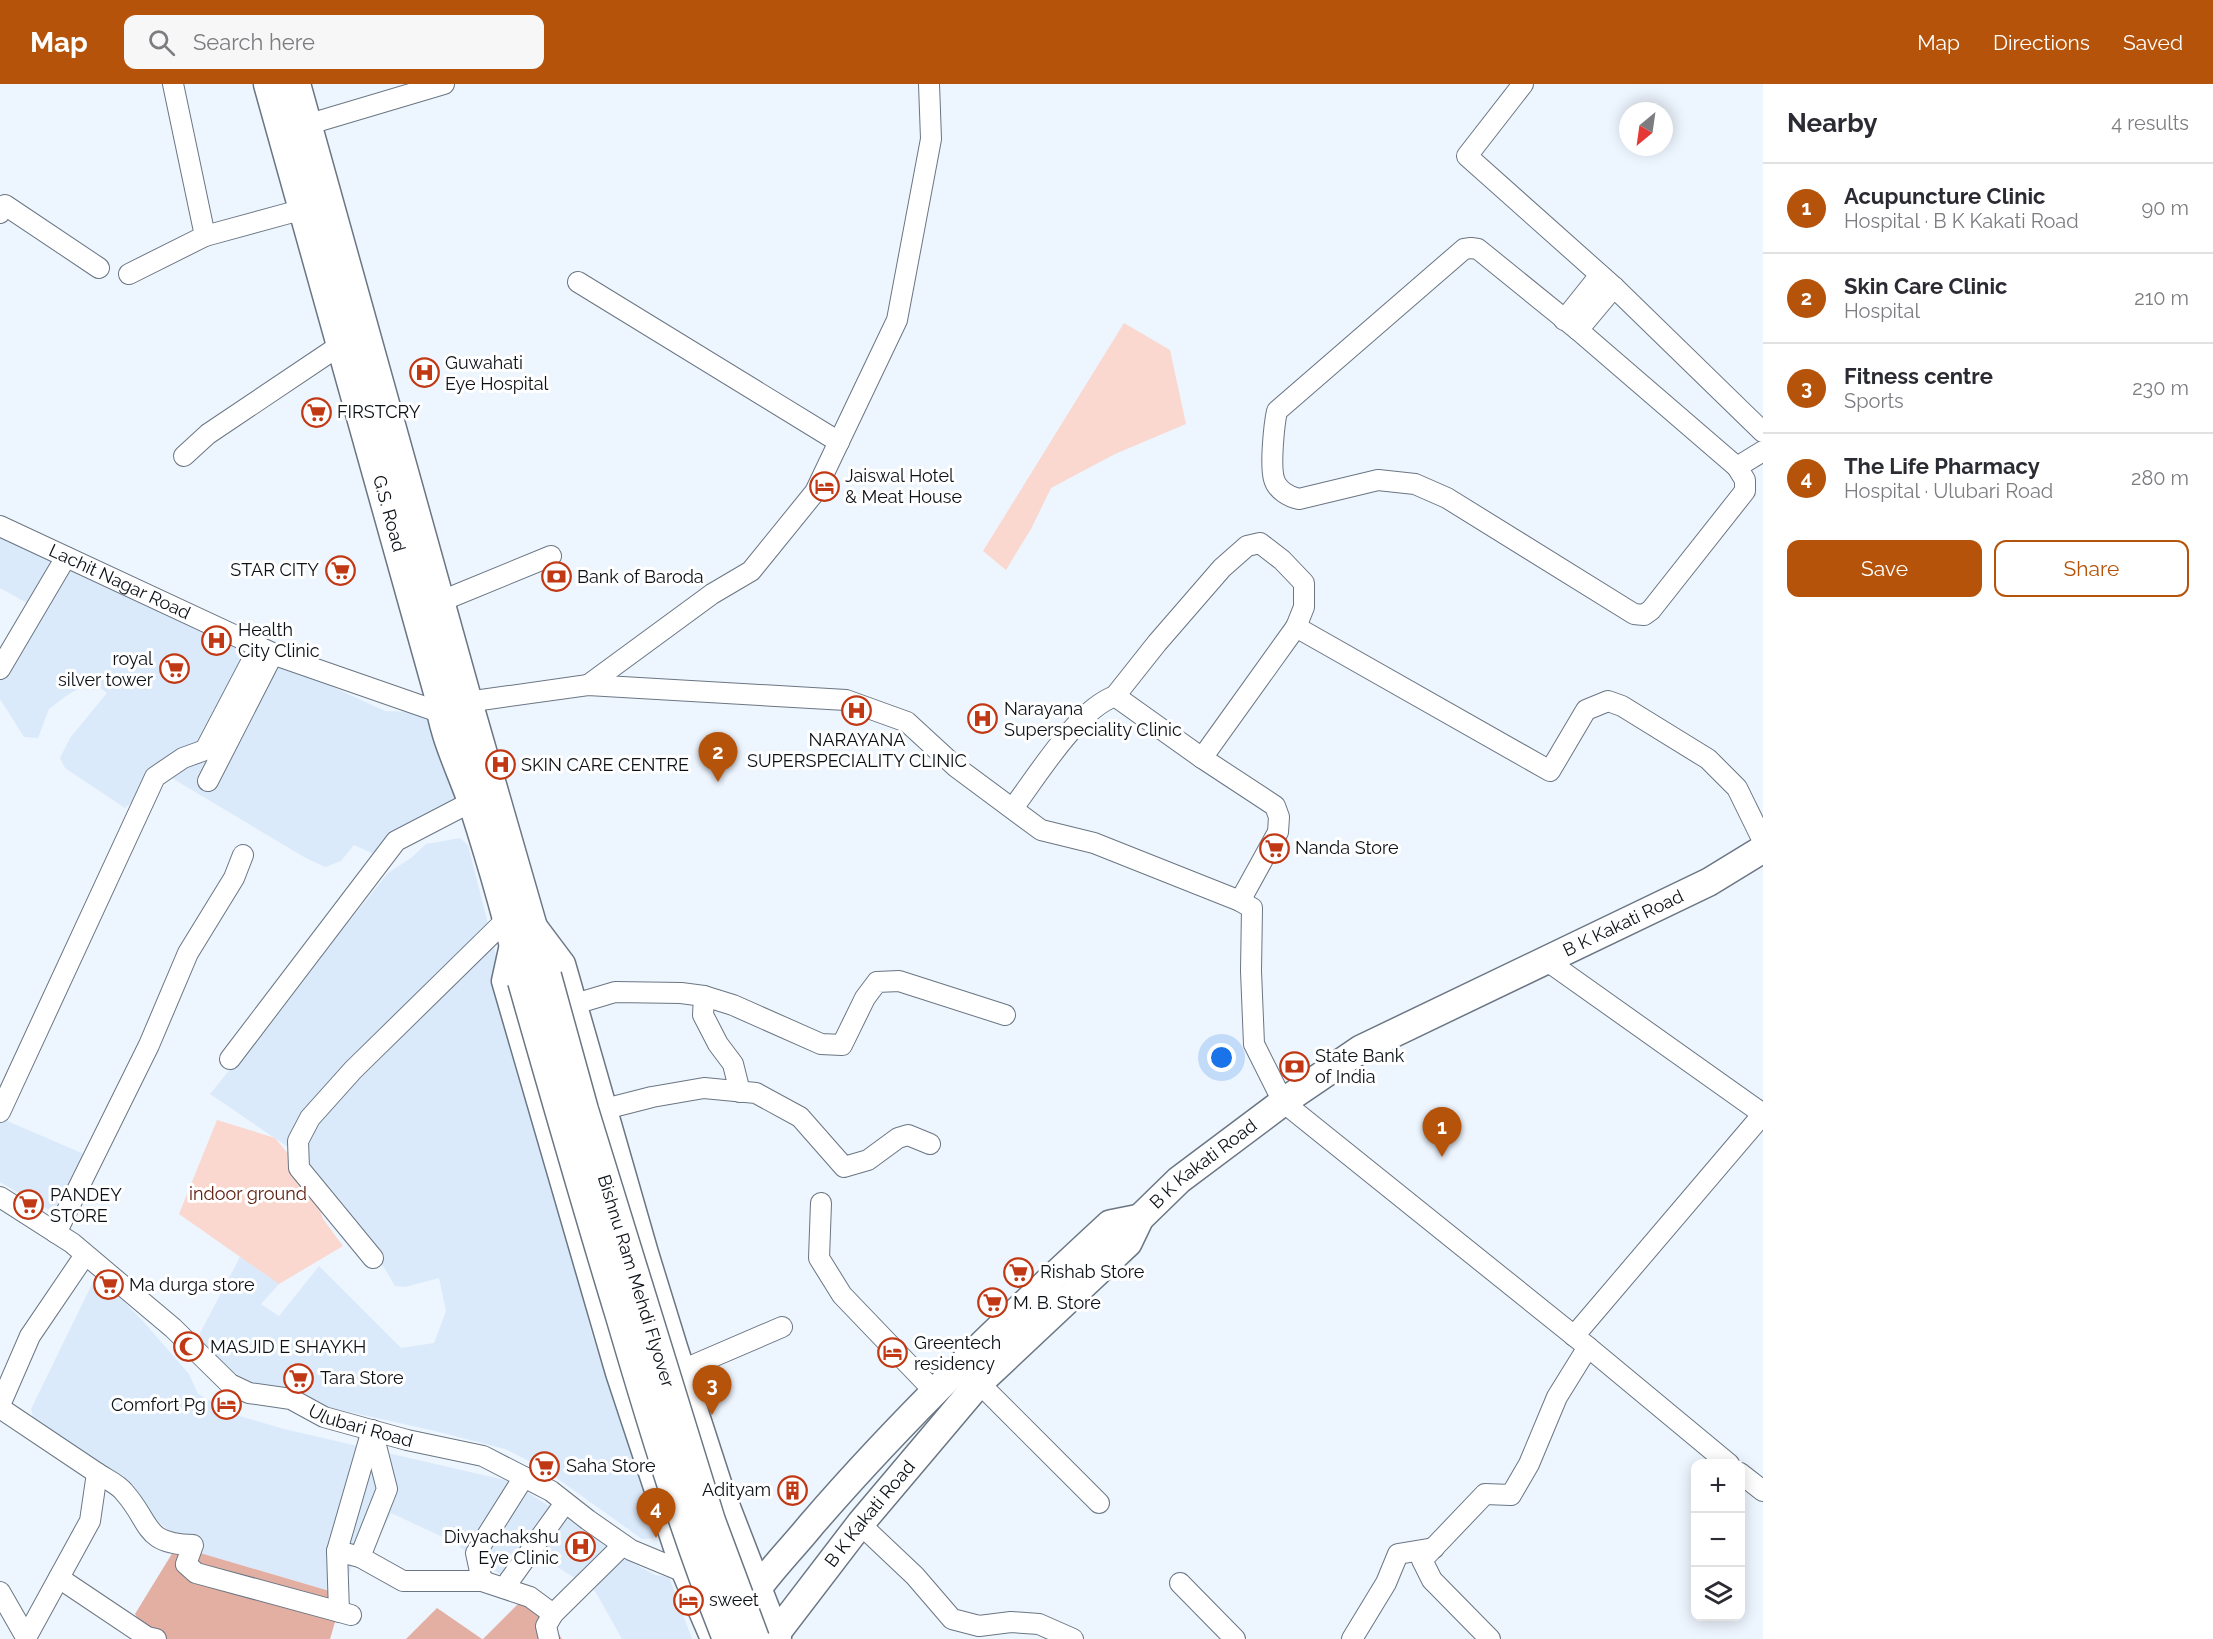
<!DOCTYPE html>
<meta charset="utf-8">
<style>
:root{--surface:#fff;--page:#f7f7f7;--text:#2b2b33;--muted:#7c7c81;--line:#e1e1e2;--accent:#b45309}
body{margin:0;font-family:Raleway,sans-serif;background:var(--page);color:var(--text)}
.controls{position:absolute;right:18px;bottom:18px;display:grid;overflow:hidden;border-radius:12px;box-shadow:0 3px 15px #0003}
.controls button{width:54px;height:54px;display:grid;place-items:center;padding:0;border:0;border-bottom:2px solid var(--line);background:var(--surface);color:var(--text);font:30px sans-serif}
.compass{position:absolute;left:1619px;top:18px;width:54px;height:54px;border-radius:50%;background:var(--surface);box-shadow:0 3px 15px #0003;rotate:209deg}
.you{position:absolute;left:1222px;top:974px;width:21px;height:21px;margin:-15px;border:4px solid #fff;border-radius:50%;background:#1a73e8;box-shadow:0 0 0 9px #1a73e833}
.badge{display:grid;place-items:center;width:39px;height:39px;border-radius:50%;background:var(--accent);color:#fff;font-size:20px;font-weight:700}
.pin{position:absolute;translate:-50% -50px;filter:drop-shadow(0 2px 3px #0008)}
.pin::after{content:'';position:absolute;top:32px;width:21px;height:18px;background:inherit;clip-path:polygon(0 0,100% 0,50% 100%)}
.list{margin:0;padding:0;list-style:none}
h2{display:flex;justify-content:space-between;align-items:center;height:78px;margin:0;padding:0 24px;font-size:26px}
h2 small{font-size:20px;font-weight:400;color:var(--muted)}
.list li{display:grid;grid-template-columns:39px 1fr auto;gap:18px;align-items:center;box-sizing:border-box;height:90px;padding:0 24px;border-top:2px solid var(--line)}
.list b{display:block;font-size:22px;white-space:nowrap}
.list p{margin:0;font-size:20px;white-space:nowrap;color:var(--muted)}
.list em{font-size:20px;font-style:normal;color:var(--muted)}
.actions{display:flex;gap:12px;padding:18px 24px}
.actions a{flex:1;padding:14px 0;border:2px solid var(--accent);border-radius:12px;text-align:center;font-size:21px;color:var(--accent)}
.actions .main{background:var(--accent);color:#fff}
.icon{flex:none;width:33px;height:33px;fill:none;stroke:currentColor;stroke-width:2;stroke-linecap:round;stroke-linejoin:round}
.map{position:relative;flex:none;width:1763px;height:1555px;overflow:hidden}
header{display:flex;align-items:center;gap:36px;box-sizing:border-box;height:84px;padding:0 30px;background:var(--accent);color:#fff}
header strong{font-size:28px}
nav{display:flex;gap:33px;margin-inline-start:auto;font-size:21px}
.search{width:420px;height:54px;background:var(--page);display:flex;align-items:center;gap:15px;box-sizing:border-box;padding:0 21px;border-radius:12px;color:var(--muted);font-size:22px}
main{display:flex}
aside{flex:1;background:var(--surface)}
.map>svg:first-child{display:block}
.built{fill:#dbeafb}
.green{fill:#fad8cf}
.forest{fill:#e2afa2}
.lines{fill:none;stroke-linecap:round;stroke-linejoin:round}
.minor-casing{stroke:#6a7683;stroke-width:22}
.tertiary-casing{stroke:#6a7683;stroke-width:27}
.secondary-casing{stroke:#6a7683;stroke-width:30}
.primary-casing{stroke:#6a7683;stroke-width:33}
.minor{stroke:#fff;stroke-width:20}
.tertiary{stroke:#fff;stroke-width:24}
.secondary{stroke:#fff;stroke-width:27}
.primary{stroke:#fff;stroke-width:30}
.primary-bridge-casing{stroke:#6a7683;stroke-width:33;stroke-linecap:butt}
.primary-bridge{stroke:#fff;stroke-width:30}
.labels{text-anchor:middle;stroke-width:6;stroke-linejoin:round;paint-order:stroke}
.poi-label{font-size:18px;fill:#0c1116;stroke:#fff;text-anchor:start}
.street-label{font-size:18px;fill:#0c1116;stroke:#fff}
.park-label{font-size:18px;fill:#5d2012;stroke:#fff}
</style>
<header>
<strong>Map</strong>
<div class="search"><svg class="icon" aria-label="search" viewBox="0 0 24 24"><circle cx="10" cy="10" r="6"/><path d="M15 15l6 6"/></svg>Search here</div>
<nav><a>Map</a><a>Directions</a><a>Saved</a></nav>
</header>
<main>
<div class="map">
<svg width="1763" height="1555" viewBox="0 0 1763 1555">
<rect width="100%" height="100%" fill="#edf5fe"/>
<g class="built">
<path d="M0,449L385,627L420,628L434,630L459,715L376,771L354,761L341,777L325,783L304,773L165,690L125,724L65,684L60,674L70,654L107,609L91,597L66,612L49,625L38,654L24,653L0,615V591L34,523L0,504Z"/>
<path d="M460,754L468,761L592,1251L653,1435L654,1454L642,1455L541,1383L505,1365L435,1347L291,1315L249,1309L212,1272L199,1251L240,1173L272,1189L279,1200L261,1220L279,1232L319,1182L401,1264L434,1259L446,1227L439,1194L405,1203L395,1202L364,1150L298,1070L210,1010L388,789L411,774L426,760Z"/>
<path d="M4,1032L5,1036L100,1077L66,1136L0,1098V1036Z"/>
<path d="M101,1195L142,1236L189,1290L198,1310L236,1331L284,1345L509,1397L570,1435L628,1476L655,1491L669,1493L692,1555H622L595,1507L537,1470L511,1498L451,1457L391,1429L367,1477L353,1478L343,1511L190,1466L149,1429L34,1337L31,1325L94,1196Z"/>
</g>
<g class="green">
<path d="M1124,239L1170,266L1186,340L1115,370L1051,404L1031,445L1006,486L983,467Z"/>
<path d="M217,1036L275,1054L310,1096L323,1135L343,1162L279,1200L179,1130Z"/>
</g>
<g class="forest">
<path d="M190,1466L343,1511L330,1555H134L139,1537L135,1530L173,1468Z"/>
<path d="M531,1507L562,1555H483Z"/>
<path d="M437,1524L482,1555H406Z"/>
</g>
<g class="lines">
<defs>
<g id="minor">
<path d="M1523,0L1467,72L1614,203L1763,348"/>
<path d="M306,41L444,0"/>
<path d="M0,129L5,121L99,184"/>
<path d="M205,152L304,125"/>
<path d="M1471,164L1478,165L1578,246L1737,383L1745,396V407L1651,526L1644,531L1634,530L1447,414L1415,400L1378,396L1299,415C1289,413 1277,406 1274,395C1270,381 1274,341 1277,327L1464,165Z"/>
<path d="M129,190L205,152L173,0"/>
<path d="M578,198L839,358"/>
<path d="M1564,236L1600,191"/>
<path d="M1578,246L1614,203"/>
<path d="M184,372L208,350L342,260"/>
<path d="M1737,383L1763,367"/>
<path id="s1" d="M0,442L281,573L442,629"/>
<path d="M439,518L551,472"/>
<path d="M0,585L66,473"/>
<path d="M588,601L712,510L751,487L815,408L897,236L931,55L929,0"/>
<path d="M1115,612L1157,559L1222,484L1247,462L1260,459L1282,476L1304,499V523L1296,543"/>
<path d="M467,618L588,601L846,616L907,638L956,683L1041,746L1094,759L1240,817L1252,824L1251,887L1254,960L1283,1018L1588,1263L1729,1380"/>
<path d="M208,697L273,570"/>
<path d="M1013,724C1038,691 1077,626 1115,612L1202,674"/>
<path d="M1240,817L1278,748L1279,733L1275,722L1202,674L1296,543L1550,687L1586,626L1608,617L1622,622L1708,675L1737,704L1763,757"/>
<path d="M1546,876L1763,1030L1574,1252"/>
<path d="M704,912L703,931L718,960L733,980L740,1008"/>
<path d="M575,920L615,908L681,909L704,912L733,921L821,960L842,961L865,914L877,898L899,897L1005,931"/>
<path d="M230,975L396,757L473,717"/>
<path d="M605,1025L652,1013L704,1004L756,1009L800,1033L844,1083L868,1076L898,1054L908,1051L930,1060"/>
<path d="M0,1028L155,693L183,674L205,666L259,563"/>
<path id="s2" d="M0,1113L72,1159L173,1244L230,1300L249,1309L291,1315L324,1333L407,1356L483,1372L551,1407L588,1436L631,1466L684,1488L695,1490"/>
<path d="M821,1119L819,1174L842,1211L934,1307"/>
<path d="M56,1149L149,961L188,869L234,794L243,771"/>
<path d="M373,1174L299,1084L298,1057L310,1034L353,986L508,834"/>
<path d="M682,1286L782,1243"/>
<path d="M979,1299L1099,1419"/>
<path d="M0,1321L30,1252L85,1171"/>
<path d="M0,1324L97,1389L90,1437L27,1552"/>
<path d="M97,1389C106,1395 118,1400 124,1408C152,1439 142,1460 193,1461L186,1480L196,1489L351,1531"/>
<path d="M1740,1389L1763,1407"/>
<path d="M860,1440L915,1492L952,1535L979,1542L1011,1538L1039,1540L1073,1555"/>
<path d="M337,1467L372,1346"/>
<path d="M360,1473L403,1497H482L530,1513L553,1530"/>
<path d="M59,1494L147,1553L156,1555"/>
<path d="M482,1497L476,1469L524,1393"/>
<path d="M1180,1499L1235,1555"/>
<path d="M504,1504L565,1419"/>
<path d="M0,1508L27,1555"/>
<path d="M339,1528L337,1467L360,1473L387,1405L372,1346"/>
<path d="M549,1555L546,1542L553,1530L623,1461"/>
<path d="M1352,1555L1386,1499L1398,1470L1434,1464"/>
<path d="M1490,1555L1432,1496L1422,1476L1485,1410L1511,1411L1529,1380L1557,1313L1588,1263"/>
</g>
<g id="tertiary">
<path d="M536,844L563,880L646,1169L675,1263L721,1405L779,1555"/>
<path d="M513,856L504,897L618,1289L684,1488L713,1555"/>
</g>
<g id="secondary">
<path d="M735,1543C751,1505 785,1473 811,1441C904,1333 1005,1237 1110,1140L1140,1134"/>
<path id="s3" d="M772,1555L860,1440L979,1299L1128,1159L1140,1134L1179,1096L1283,1018L1361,965L1709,798L1763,765"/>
</g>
<g id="primary">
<path id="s4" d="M269,0L440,612C443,648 461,683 473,717C492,776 510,836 523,897"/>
<path d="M295,0L467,618L546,892"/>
</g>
</defs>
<use href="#minor" class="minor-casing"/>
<use href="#tertiary" class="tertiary-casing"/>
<use href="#secondary" class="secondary-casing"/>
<use href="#primary" class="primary-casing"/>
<use href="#minor" class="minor"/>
<use href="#tertiary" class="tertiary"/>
<use href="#secondary" class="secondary"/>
<use href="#primary" class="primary"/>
<defs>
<g id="primary-bridge">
<path id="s5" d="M546,892L583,1026L710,1437L754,1555"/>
<path d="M523,897C555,1009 587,1121 621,1232C653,1341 686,1450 728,1555"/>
</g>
</defs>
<use href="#primary-bridge" class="primary-bridge-casing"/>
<use href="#primary-bridge" class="primary-bridge"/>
</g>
<defs>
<symbol id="hospital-ring" viewBox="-11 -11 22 22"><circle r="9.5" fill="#fff" stroke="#c13814" stroke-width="1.5"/><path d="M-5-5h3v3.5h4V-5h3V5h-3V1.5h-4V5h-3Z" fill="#c13814"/></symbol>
<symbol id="supermarket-ring" viewBox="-11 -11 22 22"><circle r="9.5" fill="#fff" stroke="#c13814" stroke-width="1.5"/><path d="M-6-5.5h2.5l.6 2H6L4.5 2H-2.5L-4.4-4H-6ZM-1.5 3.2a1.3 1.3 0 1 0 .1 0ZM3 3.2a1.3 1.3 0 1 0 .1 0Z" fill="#c13814"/></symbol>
<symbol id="hotel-ring" viewBox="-11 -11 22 22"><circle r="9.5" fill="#fff" stroke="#c13814" stroke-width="1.5"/><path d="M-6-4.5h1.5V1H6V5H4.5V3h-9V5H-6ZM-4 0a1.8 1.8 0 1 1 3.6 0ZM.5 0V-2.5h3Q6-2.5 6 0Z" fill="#c13814"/></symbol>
<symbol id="bank-ring" viewBox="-11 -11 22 22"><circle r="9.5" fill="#fff" stroke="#c13814" stroke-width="1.5"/><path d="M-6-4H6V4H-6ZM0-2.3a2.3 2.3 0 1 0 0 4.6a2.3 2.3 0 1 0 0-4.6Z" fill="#c13814"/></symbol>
<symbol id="mosque-ring" viewBox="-11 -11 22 22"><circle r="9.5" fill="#fff" stroke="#c13814" stroke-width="1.5"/><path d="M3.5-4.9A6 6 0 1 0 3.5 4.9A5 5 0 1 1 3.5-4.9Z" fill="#c13814"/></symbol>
<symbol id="building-ring" viewBox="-11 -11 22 22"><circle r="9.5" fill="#fff" stroke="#c13814" stroke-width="1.5"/><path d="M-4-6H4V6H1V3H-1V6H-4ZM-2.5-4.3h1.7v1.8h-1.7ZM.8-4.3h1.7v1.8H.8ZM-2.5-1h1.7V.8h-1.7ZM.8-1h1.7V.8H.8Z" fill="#c13814"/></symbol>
</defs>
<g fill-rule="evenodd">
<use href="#hospital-ring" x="408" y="272" width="33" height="33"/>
<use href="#supermarket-ring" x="300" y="312" width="33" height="33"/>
<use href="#hotel-ring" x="808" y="386" width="33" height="33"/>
<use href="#supermarket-ring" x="324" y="470" width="33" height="33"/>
<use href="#bank-ring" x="540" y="476" width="33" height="33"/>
<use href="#hospital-ring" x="200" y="540" width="33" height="33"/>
<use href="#supermarket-ring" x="158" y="568" width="33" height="33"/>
<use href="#hospital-ring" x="840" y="610" width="33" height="33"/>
<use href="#hospital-ring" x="966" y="618" width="33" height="33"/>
<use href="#hospital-ring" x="484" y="664" width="33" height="33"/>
<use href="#supermarket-ring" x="1258" y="748" width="33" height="33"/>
<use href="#bank-ring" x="1278" y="966" width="33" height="33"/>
<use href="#supermarket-ring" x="12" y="1104" width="33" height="33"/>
<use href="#supermarket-ring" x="1002" y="1172" width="33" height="33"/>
<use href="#supermarket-ring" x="92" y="1184" width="33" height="33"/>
<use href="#supermarket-ring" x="976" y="1202" width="33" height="33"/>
<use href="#mosque-ring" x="172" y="1246" width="33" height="33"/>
<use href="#hotel-ring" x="876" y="1252" width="33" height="33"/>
<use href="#supermarket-ring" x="282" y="1278" width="33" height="33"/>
<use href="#hotel-ring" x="210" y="1304" width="33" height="33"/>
<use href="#supermarket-ring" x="528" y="1366" width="33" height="33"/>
<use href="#building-ring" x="776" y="1390" width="33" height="33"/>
<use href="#hospital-ring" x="564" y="1446" width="33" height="33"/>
<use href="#hotel-ring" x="672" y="1500" width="33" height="33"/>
</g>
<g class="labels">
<g class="poi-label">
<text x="445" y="285">Guwahati<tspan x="445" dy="21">Eye Hospital</tspan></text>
<text x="337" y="334">FIRSTCRY</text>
<text x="845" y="398">Jaiswal Hotel<tspan x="845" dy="21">&amp; Meat House</tspan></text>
<text x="319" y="492" text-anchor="end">STAR CITY</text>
<text x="577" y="499">Bank of Baroda</text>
<text x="238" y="552">Health<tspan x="238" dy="21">City Clinic</tspan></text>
<text x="153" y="581" text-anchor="end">royal<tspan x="153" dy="21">silver tower</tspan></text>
<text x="1004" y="631">Narayana<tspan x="1004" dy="21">Superspeciality Clinic</tspan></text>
<text x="857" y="662" text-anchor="middle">NARAYANA<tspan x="857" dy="21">SUPERSPECIALITY CLINIC</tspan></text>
<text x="521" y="687">SKIN CARE CENTRE</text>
<text x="1295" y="770">Nanda Store</text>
<text x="1315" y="978">State Bank<tspan x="1315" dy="21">of India</tspan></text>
<text x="50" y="1117">PANDEY<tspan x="50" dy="21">STORE</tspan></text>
<text x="1040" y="1194">Rishab Store</text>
<text x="129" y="1207">Ma durga store</text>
<text x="1013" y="1225">M. B. Store</text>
<text x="914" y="1265">Greentech<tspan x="914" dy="21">residency</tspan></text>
<text x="210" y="1269">MASJID E SHAYKH</text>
<text x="320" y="1300">Tara Store</text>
<text x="206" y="1327" text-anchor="end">Comfort Pg</text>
<text x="566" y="1388">Saha Store</text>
<text x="771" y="1412" text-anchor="end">Adityam</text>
<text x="559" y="1459" text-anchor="end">Divyachakshu<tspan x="559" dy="21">Eye Clinic</tspan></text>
<text x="709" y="1522">sweet</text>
</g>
<g class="street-label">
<text dy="6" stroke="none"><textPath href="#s4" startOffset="446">G.S. Road</textPath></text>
<text dy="6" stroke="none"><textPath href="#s1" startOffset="132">Lachit Nagar Road</textPath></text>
<text dy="6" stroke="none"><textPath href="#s3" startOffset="1131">B K Kakati Road</textPath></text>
<text dy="6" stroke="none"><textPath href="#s3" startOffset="645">B K Kakati Road</textPath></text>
<text dy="6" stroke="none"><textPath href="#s5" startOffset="318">Bishnu Ram Mehdi Flyover</textPath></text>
<text dy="6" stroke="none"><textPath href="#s2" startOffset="436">Ulubari Road</textPath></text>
<text dy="6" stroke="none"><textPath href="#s3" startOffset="159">B K Kakati Road</textPath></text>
</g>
<g class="park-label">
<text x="248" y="1116">indoor ground</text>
</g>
</g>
</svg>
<div class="controls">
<button>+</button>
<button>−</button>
<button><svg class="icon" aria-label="layers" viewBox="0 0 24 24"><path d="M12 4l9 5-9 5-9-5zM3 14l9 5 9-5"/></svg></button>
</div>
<svg class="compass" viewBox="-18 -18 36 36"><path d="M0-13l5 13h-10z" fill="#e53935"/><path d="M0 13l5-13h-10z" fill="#7c7c81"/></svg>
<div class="you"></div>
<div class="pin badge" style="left:1442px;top:1073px">1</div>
<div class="pin badge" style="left:718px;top:698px">2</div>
<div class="pin badge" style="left:712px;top:1331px">3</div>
<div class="pin badge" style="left:656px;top:1454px">4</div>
</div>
<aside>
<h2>Nearby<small>4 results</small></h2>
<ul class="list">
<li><span class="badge">1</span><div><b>Acupuncture Clinic</b><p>Hospital · B K Kakati Road</p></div><em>90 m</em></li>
<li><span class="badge">2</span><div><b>Skin Care Clinic</b><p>Hospital</p></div><em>210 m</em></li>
<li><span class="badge">3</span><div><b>Fitness centre</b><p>Sports</p></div><em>230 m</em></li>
<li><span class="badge">4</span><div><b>The Life Pharmacy</b><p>Hospital · Ulubari Road</p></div><em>280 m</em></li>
</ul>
<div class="actions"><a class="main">Save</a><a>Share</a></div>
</aside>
</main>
